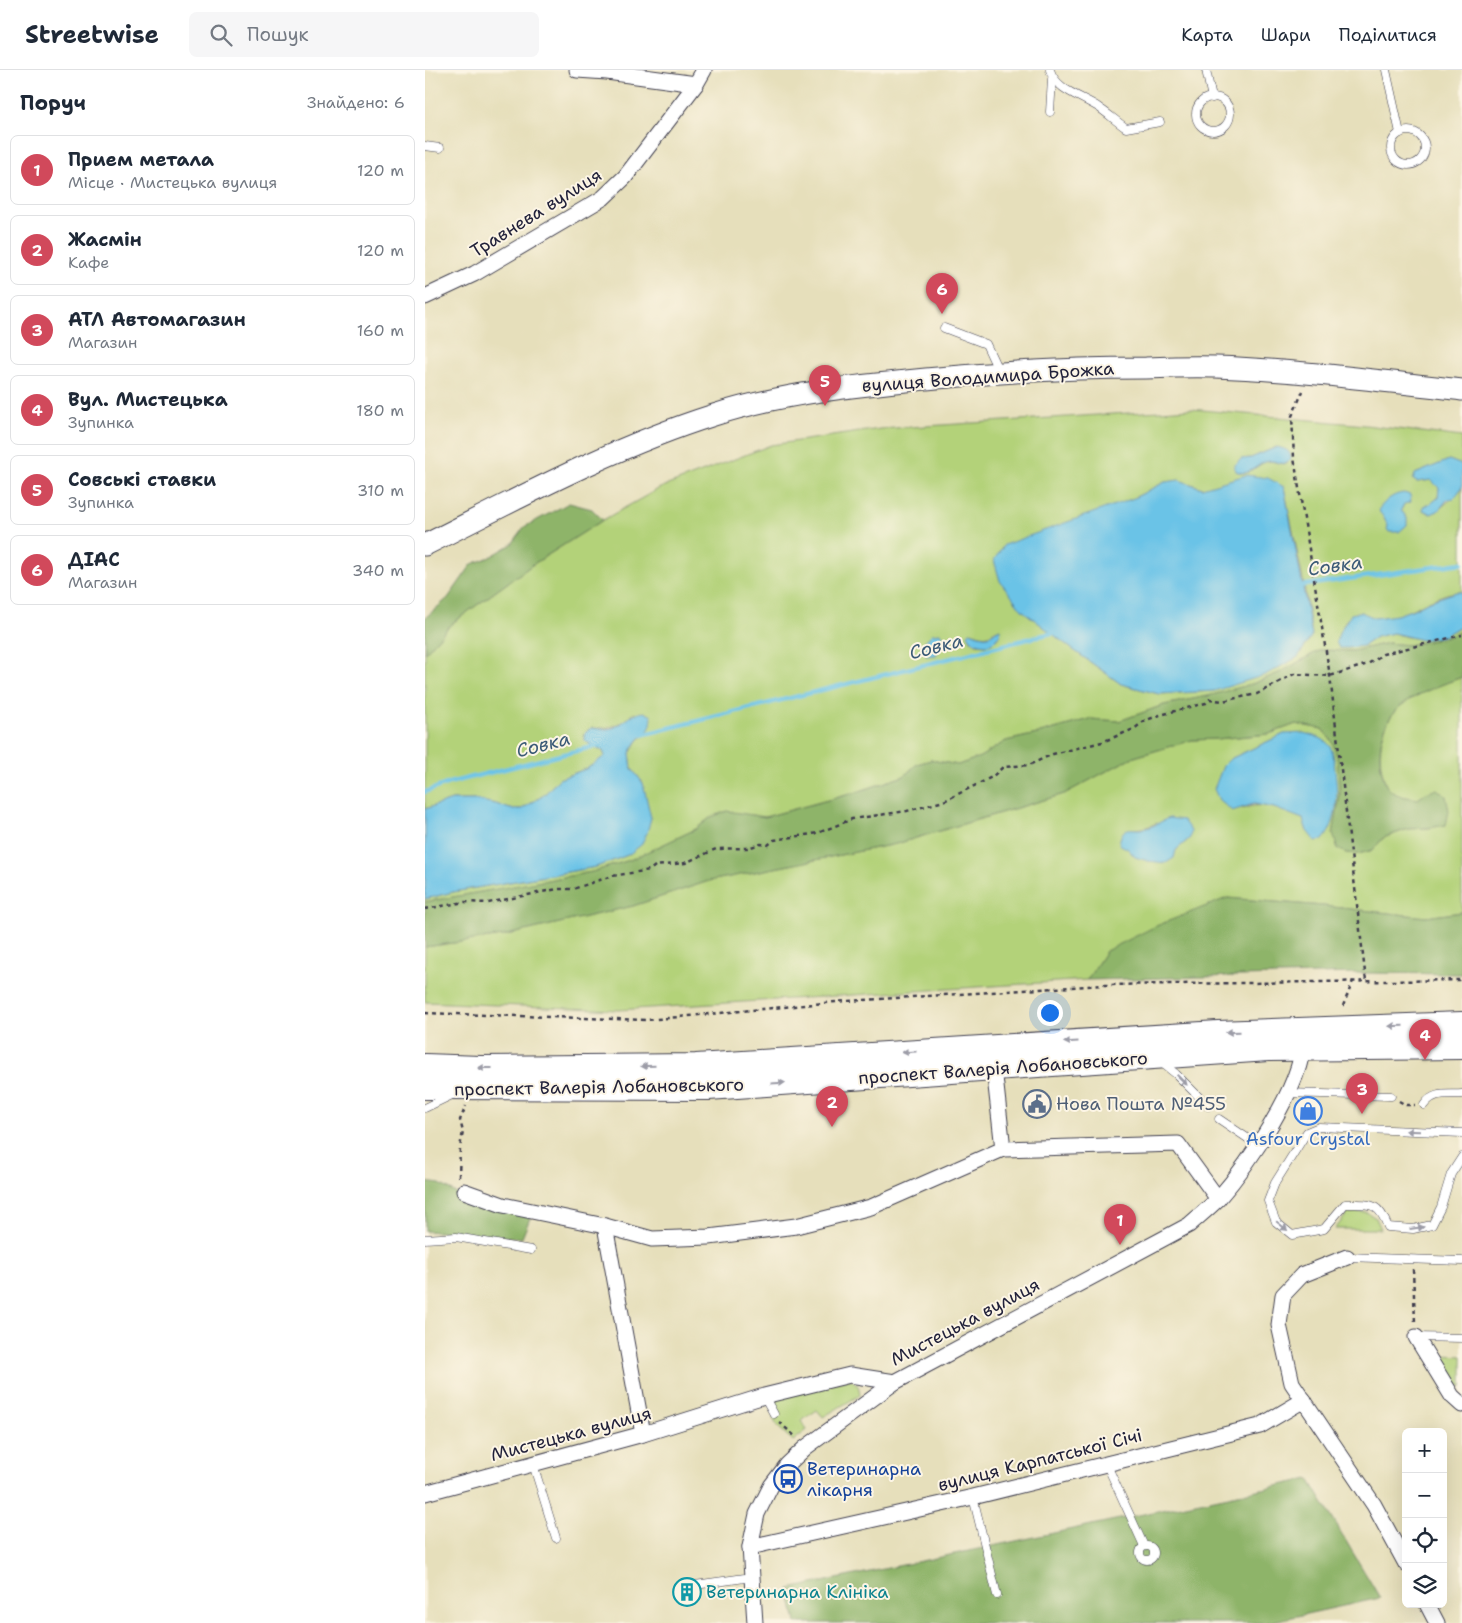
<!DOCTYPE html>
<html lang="uk">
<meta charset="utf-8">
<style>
:root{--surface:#fff;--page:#f6f6f7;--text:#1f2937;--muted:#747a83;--line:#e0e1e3;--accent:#d1495b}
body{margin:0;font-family:"Shantell Sans",sans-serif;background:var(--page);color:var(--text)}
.controls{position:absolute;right:15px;bottom:15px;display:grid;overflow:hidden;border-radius:8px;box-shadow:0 5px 20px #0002}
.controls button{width:45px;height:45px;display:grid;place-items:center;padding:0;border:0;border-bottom:1px solid var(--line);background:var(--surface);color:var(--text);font:25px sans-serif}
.you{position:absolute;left:624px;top:942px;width:18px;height:18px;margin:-12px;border:4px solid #fff;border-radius:50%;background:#1a73e8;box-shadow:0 0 0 8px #1a73e833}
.badge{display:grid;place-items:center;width:32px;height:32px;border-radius:50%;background:var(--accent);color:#fff;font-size:16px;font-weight:700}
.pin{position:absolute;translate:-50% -41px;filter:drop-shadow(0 1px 2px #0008)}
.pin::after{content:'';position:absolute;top:26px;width:18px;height:15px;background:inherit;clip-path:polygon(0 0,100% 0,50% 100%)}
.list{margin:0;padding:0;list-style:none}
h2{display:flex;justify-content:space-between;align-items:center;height:65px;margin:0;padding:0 20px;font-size:21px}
h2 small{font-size:16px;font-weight:400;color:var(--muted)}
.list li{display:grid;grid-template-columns:32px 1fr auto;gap:15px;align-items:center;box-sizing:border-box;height:70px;margin:0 10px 10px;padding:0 10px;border:1px solid var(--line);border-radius:8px}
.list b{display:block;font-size:19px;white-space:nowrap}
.list p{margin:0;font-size:16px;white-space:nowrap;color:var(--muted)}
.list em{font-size:16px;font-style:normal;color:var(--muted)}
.icon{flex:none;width:28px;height:28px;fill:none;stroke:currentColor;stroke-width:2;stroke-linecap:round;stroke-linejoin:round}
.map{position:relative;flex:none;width:1037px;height:1553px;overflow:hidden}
header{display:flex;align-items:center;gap:30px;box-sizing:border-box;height:70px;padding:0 25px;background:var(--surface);border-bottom:1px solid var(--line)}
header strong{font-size:24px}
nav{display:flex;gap:28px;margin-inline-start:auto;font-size:18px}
.search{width:350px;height:45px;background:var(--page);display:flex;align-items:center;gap:12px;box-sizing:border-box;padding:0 18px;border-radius:8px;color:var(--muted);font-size:19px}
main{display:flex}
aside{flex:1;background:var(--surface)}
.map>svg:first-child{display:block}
.green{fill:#b3d279;stroke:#6a7a5a;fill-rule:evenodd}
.forest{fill:#8eb469;stroke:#586b52}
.water{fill:#6ac3e7;stroke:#467291}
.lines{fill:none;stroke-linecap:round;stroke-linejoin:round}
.stream{stroke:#6ac3e7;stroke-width:4.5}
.lane-casing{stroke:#3f3e4e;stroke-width:9}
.street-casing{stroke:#3f3e4e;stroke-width:17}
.secondary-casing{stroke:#3f3e4e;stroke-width:23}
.primary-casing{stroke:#3f3e4e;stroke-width:26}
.path{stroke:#3f3e4e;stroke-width:2.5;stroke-dasharray:4 4;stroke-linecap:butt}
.lane{stroke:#fff;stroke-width:8}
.street{stroke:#fff;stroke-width:15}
.secondary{stroke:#fff;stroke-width:21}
.primary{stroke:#fff;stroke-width:24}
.oneway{fill:#9c9ca7}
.labels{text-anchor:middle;stroke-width:4;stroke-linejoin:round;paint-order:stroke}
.street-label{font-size:18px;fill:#22223b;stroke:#fcf5e5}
.service-label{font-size:18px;fill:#4e5e75;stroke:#fcf5e5;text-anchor:start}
.shop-label{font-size:18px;fill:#366cbe;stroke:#fcf5e5}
.transit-label{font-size:18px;fill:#164399;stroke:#fcf5e5;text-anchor:start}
.culture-label{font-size:18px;fill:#0d838f;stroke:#fcf5e5;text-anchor:start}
.water-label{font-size:19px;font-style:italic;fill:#3b5a77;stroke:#fcf5e5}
</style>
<header>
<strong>Streetwise</strong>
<div class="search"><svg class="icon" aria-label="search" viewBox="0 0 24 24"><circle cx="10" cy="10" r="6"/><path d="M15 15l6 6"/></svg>Пошук</div>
<nav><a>Карта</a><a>Шари</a><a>Поділитися</a></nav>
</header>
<main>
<aside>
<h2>Поруч<small>Знайдено: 6</small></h2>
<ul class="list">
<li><span class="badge">1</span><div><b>Прием метала</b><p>Місце · Мистецька вулиця</p></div><em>120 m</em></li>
<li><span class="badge">2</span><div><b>Жасмін</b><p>Кафе</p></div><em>120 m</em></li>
<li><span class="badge">3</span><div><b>АТЛ Автомагазин</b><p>Магазин</p></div><em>160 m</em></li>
<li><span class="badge">4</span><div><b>Вул. Мистецька</b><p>Зупинка</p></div><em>180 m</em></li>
<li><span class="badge">5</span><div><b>Совські ставки</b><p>Зупинка</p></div><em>310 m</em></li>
<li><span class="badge">6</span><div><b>ДІАС</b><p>Магазин</p></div><em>340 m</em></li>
</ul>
</aside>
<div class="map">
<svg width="1037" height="1553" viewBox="0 0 1037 1553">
<rect width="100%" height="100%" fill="#fcf5e5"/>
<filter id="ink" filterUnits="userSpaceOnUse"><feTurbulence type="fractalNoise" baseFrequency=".02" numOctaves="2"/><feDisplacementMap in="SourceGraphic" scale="10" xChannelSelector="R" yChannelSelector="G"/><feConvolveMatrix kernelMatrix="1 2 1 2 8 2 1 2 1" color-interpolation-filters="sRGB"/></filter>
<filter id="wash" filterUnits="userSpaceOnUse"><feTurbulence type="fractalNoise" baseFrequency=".0096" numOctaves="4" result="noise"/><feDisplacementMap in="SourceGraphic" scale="20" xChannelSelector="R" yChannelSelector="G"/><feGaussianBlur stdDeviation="1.12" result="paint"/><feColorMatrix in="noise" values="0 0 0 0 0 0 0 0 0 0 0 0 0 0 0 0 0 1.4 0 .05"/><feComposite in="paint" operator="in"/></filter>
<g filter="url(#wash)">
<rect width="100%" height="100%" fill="#e6dfbb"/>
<g class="green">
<path d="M766,339L940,355L1037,367V395L1024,390L990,404L992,412L1006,410L1014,418L1013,428L998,440L1006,444C1013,441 1033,424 1037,417V522C1008,521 981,551 951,548C946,548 940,544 936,542L921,550L911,572L938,576L951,567L968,563L982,567L1019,566L1037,555V561L1020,568L983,575L963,573L928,581L895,580L854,603L827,614L783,626L739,635L694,651L665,649L612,664L581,671L555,687L533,695L506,690L492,694L479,706L429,723L340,747L324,746L286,747L271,759L248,770L205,790L167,802L0,832V829L28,822L171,797L203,785L218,713L207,699L205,683L214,669L222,664L209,643C195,656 184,659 166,658L159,664L160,671L178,681L180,686L163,698L134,709L119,725L97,739H85L71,734L50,730H27L0,739V583L26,554L107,495L178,450L235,418L346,375L455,359ZM852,377L863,393C855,396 849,389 840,392C829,397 823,407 811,401L816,389L826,388ZM740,412L766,414L777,418L859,417L879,515L887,565L789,621L734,624L696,614L643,576L598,540L709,428ZM965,428L979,434L976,440L982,448L963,456L954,439ZM570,560L576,562L573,568L563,575L551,574L545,569L546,562C555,565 563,569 570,560Z"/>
<path d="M1037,607V842L1001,847L898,836L802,828L681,881L662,910L193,940L0,932V877L78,866L208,836L284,811L471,774L639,724L706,688L767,670L791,669L844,664L871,654L897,659C900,663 904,667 907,671C919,695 914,739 908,764L921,783L933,784L948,780L958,768L983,759L1003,758L1021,755L1001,723L993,729C983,727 972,727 964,720C961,717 960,713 959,709C952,687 955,658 971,640C985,626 1018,614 1037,607ZM859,664L882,761L878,749C859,741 838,730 818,739L798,696L805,689ZM731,753L765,768L751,780L710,787L703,779L700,761C712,757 719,760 731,753Z"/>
<path d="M941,1142L951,1148L956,1159H910L923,1143Z"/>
<path d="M1014,1285L1037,1286V1317L1032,1314Z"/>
<path d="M425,1309C433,1314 434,1316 435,1325L398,1347L392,1340L376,1351L382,1360L368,1371L352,1356L348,1348L352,1344L345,1329Z"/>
</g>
<g class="forest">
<path d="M144,433L167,439L178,450L107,495L26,554L0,583V548L23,528L47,494L65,487L87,474L99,457Z"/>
<path d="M1037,561V607C1018,614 985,626 971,640C955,658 951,687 959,709C960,713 961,717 964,719C972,727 983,727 993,729L1001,723L1012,719L1021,726L1024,741L1021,755L1003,758L983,759L958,768L948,780L933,784L921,783L913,779L908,764L915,724L912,687L907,671L897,659L871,654L844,664L791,669L767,670L706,688L639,724L471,774L284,811L208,836L78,866L0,877V832L167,802L205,790L271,759L286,747L302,741L340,747L429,723L479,706L492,694L506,690L533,695L555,687L581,671L612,664L665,649L694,651L739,635L783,626L827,614L854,603L895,580L928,581L963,573L983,575L1020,568Z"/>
<path d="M802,828L898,836L1001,847L1037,842V904L932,903L662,910L681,881L731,856Z"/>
<path d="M0,1112L15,1114L41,1129L105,1148L97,1168L0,1161Z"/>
<path d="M884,1409L955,1528L840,1553H371L364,1519Z"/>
</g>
<g class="water">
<path d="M852,377C861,379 865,380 866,389C859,398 853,390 844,391C831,393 825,408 811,401L809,396L816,389L826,388Z"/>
<path d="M1024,390L1037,395V417L1033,423L1029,428L1022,430L1013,441L1006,444L998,440V436L1005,434L1013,428L1014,418L1006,410L992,412L988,410L990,404Z"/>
<path d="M821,405L843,408L859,417L887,565L873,587L840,605L789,621L734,624L696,614L643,576L597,540L575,511L569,490L579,475L709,428L740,412L754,410L777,418Z"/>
<path d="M979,423L985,425L986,432L979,434L976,440L982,448V455L974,462H964L962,459L963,456L959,447L955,443L954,439C961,430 968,424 979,423Z"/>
<path d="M1031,522H1037V555L1019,566L997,570L968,563L951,567L938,576L923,578H914L911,572L915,561L926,544L936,542L950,548L972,545L989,539L1002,532Z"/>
<path d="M575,559C577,567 569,571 563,575C555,575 546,573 543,564L545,562C552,564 561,569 567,564C570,562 572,560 575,559Z"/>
<path d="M515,563L519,570L511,585L501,586L500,571L507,564Z"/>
<path d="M219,642L227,646C226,660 224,660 215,668C211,672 208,678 205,683L207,699L218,713L226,748L222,763L216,775L203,785L171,797L28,822L0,829V739L27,730H50L71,734L85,739H97L119,725L134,709L163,698L180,686L178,681L160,671L159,664L166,658C174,659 183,660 190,657C202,651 205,644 219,642Z"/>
<path d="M879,663C885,665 895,667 900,671C909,677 909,690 910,700C913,723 914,751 898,770L890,771L882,761L878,749L849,738L829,734L807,741L794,730L789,719L798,696L805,689L859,664Z"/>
<path d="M744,748L758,750L766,761L765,768L751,780L749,788L741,793L723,791L710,787L703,779L694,774C698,751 708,762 721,758C728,757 736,751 744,748Z"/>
</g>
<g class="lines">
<g class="stream">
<path d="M874,516L1037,493"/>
<path d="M216,665L631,562"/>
<path d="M0,722L24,713L175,675"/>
</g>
</g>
</g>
<g filter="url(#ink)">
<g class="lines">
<defs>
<g id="lane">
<path d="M625,0C631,20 656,26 673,37C682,43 691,51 701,58L735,52"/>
<path d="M781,0L787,28"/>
<path d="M961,0L975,63"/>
<circle cx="788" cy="44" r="17"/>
<path d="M625,42L627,9"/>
<circle cx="983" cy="78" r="17"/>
<path d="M0,76L15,78"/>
<path d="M519,258L561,274L574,302"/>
<path d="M737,993L751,1004L783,1036"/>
<path d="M862,1023L966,1026"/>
<path d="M999,1035C1009,1021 1021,1025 1037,1024"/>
<path d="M0,1038L25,1026"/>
<path d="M794,1049L834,1076"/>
<path d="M1037,1063L894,1057L882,1062L850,1113L843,1131L851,1152L867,1165L899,1159L920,1134C945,1134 953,1131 963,1157L988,1159L1007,1155L1016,1137L1026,1104L1037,1087"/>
<path d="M0,1169L31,1167L106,1180"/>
<path d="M922,1187L1037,1191"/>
<path d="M991,1267L1037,1268"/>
<path d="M339,1326L349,1344"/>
<path d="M681,1393L719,1476"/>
<path d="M108,1394L131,1468"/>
<path d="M548,1427L572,1525"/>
<circle cx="722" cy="1483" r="7"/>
<path d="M270,1515L327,1507"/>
</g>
<g id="street">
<path d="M152,0L182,2L271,14"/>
<path d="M0,227L49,204L178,128L200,107L271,14L279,0"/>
<path d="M569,998L578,1079"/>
<path d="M39,1121L78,1135L180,1156L227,1169L284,1167L371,1156L446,1137L578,1079L753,1074L793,1129"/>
<path d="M180,1156L218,1364"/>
<path d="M922,1187L877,1205L858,1225L854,1255L867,1313L949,1435L981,1494"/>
<path d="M991,1267L1027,1326L1037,1335"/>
<path d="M0,1423L218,1364L339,1326L425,1305L470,1312"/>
<path d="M325,1477L548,1427L835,1356L879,1330"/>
<path d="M1002,1534L1012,1553"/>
<path d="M330,1553L325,1477L332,1444L346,1416L362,1395L380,1378L470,1312L764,1155C774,1146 784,1138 793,1129C822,1096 878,1015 878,971"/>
</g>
<path id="secondary" d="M0,475C94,428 188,377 289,345C358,323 429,316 501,309C574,302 647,298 721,298C744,297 767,296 791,297C873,300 955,311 1037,320"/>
<g id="primary">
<path d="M0,996L55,998L271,996L793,963L1037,954"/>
<path d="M0,1017L283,1018L843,979L1037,977"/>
</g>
</defs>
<use href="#lane" class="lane-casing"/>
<use href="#street" class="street-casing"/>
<use href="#secondary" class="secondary-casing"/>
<use href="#primary" class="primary-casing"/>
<g class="path">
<path d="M878,321L867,346L869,388L905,606L941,911"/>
<path d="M0,839L40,832L63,833L132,819H148L187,806L225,800L230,796L260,793L291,779L322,778L336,774L343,775L349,770L393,763L427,749L482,741L519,731L567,707L578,697L604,695L628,684L677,672L709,659L719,651L735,645L781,633L785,629L797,631L832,624L869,604L905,606L943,594L958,584L1037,565"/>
<path d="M918,936L928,911"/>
<path d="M0,943L222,950L421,931L678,915L1037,910"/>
<path d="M974,1031L981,1035H990"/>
<path d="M34,1107L35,1077L38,1062L35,1050L41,1036"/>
<path d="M988,1199L990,1253"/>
<path d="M354,1352L372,1368"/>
</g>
<use href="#lane" class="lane"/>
<use href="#street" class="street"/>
<use href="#secondary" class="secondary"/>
<use href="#primary" class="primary"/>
</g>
<defs><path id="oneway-solid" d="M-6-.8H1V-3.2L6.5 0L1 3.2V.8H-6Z" transform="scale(1.25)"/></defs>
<g class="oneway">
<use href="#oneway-solid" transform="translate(971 956) rotate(178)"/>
<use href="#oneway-solid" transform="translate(808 962) rotate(178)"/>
<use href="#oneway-solid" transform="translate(646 972) rotate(176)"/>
<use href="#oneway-solid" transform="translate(484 982) rotate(176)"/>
<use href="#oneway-solid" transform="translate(223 996) rotate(179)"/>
<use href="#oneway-solid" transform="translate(60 998) rotate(-180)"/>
<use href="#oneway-solid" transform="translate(757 1010) rotate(45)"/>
<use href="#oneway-solid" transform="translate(353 1013) rotate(-4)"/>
<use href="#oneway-solid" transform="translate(988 1061) rotate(-178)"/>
<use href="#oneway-solid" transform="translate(857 1156) rotate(39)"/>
<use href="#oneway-solid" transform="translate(992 1158) rotate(-8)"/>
</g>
</g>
<defs>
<symbol id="civic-ring" viewBox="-11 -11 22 22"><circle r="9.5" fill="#fcf5e5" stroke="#5c6f8a" stroke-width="1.5"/><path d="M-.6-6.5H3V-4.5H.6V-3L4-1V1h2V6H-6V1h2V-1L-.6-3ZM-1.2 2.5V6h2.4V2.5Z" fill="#5c6f8a"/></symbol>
<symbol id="shop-ring" viewBox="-11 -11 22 22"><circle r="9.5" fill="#fcf5e5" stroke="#3f7fe0" stroke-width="1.5"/><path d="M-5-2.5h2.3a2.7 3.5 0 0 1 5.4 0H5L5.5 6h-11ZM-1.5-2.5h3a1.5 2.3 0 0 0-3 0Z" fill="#3f7fe0"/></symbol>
<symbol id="bus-ring" viewBox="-11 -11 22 22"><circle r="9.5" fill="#fcf5e5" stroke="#1a4fb4" stroke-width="1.5"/><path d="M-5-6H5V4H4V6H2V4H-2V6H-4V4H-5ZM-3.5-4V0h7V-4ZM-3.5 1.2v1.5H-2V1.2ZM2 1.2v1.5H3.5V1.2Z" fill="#1a4fb4"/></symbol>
<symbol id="building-ring" viewBox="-11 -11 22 22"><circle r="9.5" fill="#fcf5e5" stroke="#0f9aa8" stroke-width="1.5"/><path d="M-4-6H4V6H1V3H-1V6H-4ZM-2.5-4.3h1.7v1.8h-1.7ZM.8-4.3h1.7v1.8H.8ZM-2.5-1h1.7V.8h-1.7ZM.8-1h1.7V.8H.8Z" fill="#0f9aa8"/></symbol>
</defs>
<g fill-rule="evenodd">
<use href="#civic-ring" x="596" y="1018" width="32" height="32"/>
<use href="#shop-ring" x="867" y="1025" width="32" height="32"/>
<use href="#bus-ring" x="347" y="1393" width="32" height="32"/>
<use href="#building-ring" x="246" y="1506" width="32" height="32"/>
</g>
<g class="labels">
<g class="street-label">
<text transform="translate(111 143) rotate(-32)" y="6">Травнева вулиця</text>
<text transform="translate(563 307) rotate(-4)" y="6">вулиця Володимира Брожка</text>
<text transform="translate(578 998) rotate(-4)" y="6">проспект Валерія Лобановського</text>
<text transform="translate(174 1017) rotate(-1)" y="6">проспект Валерія Лобановського</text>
<text transform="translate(540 1252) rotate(-28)" y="6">Мистецька вулиця</text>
<text transform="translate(146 1364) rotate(-15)" y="6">Мистецька вулиця</text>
<text transform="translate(615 1390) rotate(-14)" y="6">вулиця Карпатської Січі</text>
</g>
<g class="service-label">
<text x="631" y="1040">Нова Пошта №455</text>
</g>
<g class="shop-label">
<text x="883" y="1075">Asfour Crystal</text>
</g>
<g class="transit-label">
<text x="382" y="1405">Ветеринарна<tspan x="382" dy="21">лікарня</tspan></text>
</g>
<g class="culture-label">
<text x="281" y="1528">Ветеринарна Клініка</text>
</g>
<g class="water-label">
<text transform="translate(910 495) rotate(-8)" y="7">Совка</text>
<text transform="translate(511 576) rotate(-14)" y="7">Совка</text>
<text transform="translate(118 674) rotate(-14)" y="7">Совка</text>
</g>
</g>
</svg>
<div class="controls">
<button>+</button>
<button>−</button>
<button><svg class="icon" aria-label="locate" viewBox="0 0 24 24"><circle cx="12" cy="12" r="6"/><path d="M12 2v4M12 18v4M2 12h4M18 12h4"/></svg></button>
<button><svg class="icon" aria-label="layers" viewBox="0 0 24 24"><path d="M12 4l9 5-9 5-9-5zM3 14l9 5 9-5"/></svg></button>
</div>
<div class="you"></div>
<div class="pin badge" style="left:695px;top:1175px">1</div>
<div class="pin badge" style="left:407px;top:1057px">2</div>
<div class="pin badge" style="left:937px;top:1044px">3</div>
<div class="pin badge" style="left:1000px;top:990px">4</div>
<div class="pin badge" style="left:400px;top:336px">5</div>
<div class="pin badge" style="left:517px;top:244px">6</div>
</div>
</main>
